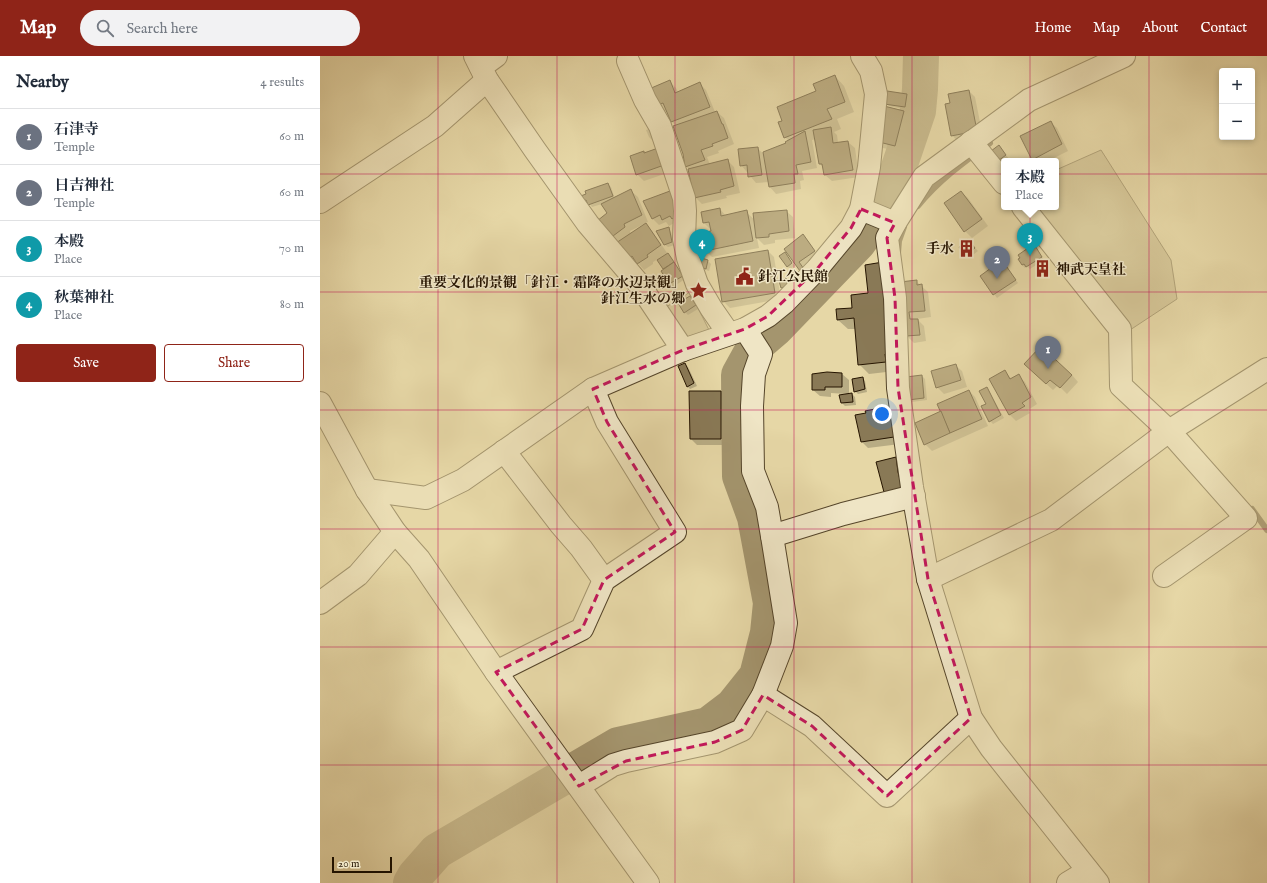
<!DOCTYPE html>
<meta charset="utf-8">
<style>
:root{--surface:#fff;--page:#f2f2f3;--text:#1f2937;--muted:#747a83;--line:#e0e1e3;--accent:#8f2418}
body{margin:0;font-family:"IM FELL English","Noto Serif JP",serif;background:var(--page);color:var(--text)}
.controls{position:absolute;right:12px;top:12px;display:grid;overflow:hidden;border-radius:4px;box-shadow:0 2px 6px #0003}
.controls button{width:36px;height:36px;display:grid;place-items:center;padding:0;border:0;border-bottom:1px solid var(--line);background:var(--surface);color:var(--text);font:20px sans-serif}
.scale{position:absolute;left:12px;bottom:10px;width:60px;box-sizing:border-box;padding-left:4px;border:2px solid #251400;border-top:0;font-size:11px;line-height:14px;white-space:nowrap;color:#251400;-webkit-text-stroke:3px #efe5c5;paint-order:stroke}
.you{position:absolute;left:562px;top:358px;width:14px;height:14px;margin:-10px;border:3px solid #fff;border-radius:50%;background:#1a73e8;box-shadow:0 0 0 6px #1a73e833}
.badge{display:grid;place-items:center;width:26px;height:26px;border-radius:50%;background:var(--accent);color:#fff;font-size:13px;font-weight:700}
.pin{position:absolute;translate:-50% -33px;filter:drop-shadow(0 1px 2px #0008)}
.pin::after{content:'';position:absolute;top:21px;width:14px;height:12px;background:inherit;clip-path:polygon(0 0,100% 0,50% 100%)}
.popup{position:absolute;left:681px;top:102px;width:58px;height:52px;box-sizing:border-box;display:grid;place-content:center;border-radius:4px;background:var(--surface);filter:drop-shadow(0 1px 3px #0005);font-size:13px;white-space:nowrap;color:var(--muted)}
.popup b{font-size:15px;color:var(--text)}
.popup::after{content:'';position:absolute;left:50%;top:100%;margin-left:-8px;border:8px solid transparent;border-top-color:var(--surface)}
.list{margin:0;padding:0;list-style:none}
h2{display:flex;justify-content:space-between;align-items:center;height:52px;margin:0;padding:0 16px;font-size:17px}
h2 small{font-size:13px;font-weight:400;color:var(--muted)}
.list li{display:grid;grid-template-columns:26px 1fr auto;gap:12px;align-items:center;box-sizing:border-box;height:56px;padding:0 16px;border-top:1px solid var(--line)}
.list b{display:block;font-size:15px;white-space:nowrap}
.list p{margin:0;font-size:13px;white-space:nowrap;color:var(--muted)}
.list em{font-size:13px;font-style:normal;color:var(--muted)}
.actions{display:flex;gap:8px;padding:12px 16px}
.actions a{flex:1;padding:9px 0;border:1px solid var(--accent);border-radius:4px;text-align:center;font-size:14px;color:var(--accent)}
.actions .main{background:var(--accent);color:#fff}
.icon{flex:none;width:22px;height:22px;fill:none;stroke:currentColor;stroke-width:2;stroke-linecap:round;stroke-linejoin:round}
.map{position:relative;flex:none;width:947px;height:827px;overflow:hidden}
header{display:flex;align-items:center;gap:24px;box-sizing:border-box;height:56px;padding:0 20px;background:var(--accent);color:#fff}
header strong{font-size:19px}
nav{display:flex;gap:22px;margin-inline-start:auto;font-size:14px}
.search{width:280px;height:36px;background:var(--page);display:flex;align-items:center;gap:10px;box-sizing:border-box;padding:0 14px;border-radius:22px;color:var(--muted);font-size:15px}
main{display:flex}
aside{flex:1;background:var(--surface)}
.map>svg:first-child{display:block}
.green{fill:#c5b68a;stroke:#756545}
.shadow{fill:#0003;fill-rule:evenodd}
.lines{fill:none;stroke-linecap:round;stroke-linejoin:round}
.stream{stroke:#716142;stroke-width:6}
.river{stroke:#a4956e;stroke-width:36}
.building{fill:#897956;stroke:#251400}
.minor-casing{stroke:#55452a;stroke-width:24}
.minor{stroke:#efe5c5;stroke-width:22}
.marked{fill:none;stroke:#c2185b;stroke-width:3;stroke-dasharray:8 5;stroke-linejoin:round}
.grid{fill:none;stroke:#c2185b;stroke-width:1;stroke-opacity:0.55}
.labels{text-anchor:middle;stroke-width:3;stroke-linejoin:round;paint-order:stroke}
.poi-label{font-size:14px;font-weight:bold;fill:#251400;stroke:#efe5c5;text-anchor:end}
</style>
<header>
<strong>Map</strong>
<div class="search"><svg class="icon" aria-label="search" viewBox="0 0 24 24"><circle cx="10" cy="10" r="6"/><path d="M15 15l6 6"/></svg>Search here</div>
<nav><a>Home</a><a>Map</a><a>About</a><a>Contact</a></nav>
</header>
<main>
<aside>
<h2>Nearby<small>4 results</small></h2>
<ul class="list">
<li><span class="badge" style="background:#6b7280">1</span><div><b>石津寺</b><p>Temple</p></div><em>60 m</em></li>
<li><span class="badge" style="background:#6b7280">2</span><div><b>日吉神社</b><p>Temple</p></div><em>60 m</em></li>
<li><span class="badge" style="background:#0f9aa8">3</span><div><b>本殿</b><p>Place</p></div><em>70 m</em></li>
<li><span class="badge" style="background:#0f9aa8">4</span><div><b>秋葉神社</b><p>Place</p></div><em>80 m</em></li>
</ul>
<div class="actions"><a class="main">Save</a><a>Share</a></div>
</aside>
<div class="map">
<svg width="947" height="827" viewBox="0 0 947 827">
<rect width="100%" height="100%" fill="#e6d7a6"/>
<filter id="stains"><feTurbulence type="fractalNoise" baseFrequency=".005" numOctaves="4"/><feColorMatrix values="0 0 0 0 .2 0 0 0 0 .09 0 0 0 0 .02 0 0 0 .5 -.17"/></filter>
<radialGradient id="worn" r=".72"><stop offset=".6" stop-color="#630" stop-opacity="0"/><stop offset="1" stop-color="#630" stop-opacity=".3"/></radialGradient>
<g class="green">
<path d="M781,94L851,204L857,243L810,274L718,156L719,151H736V114Z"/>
<path d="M370,236L389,274L364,283L343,253Z"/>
</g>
<g class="shadow">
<path d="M515,20L524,30L534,56L517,63L521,73L514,76L517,79L518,87L528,86L535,92L539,121L512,125L505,119L504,112L500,108L496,83L492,84L497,112L482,115L484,124L480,125L481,133L456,138L450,131L449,126L436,127L421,109L437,92L445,99L467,88L469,85L465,81L463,65Z"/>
<path d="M349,25L356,32L358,36L380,28L386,34L395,56H397L404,62L414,88L398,95L399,97L387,101L390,109L408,105L414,111L420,137L406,140L407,142L382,148L375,141L369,113L366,110L364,97L356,70L352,66L347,55L343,56L337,50Z"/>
<path d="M649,35L655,41L663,81L638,86L632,79L631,48Z"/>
<path d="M587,39L590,42L588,54L569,50L566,47Z"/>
<path d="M565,51L584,56L591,63L582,96L563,92L556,85Z"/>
<path d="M730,66L737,72L748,95L728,105H715L713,103Z"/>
<path d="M334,71L340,81L332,84L329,81L326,74Z"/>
<path d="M679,90L689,103L681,108L678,105Z"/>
<path d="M324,96L325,98L353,115L324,125L317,118Z"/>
<path d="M288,128L291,131L295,143L311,135L318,141L328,166L325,167L332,175L365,223L353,231L342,215L345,214L338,203L333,206V208L324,214L318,207L315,209L290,182L289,157L282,148L272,151L269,147L264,149L261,146L267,138ZM324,168L325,169L311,178L310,175Z"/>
<path d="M350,136L356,166L349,170L346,166L339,169L332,162Z"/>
<path d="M641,136L648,142L668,170L652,182L645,175L625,148Z"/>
<path d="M400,153L406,160L426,156L435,164L466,155L473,161L475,182L455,184V187L444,189L437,182L439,192L392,201L386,195L393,176L384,167Z"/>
<path d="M348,173L351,176L355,189L348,191L344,188Z"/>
<path d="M483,180L489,186H487L497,199L490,220L465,193Z"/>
<path d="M651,188L658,195L649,202L646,199Z"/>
<path d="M717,193L724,204L710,213L707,210L705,212L702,209Z"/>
<path d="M448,195L454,201L461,243L410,252L403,245Z"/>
<path d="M465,197L475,210L470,213L467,210Z"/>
<path d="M379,202L388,205L391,208L389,215L383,213Z"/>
<path d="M685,209L698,227L677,242L661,220Z"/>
<path d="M723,211L728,217L727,218L722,212Z"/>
<path d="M573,217L575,315L549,318L539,308L536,273H528L518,264L533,253Z"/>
<path d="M596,225L608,236L611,261L597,263L604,270L606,285L594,287L587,280L581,227Z"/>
<path d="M373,244L378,253L368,259L365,256Z"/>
<path d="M365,308L368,311L377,330L370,333L367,330Z"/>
<path d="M635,309L642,315L647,331L624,338L617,331Z"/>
<path d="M712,315L752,319L758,326L747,338L738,329L733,334Z"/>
<path d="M684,316L692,323L698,320L705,326L717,348L708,354L710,357L696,365L689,358Z"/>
<path d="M522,318L529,324V339L532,338L535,341L536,349L525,350L522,347L526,338L511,337V341L500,340L493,334Z"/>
<path d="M602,320L605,323L607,344L592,346L589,343Z"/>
<path d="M542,322L545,325L547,336L538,338L535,335Z"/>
<path d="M666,332L669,335L684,362L673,368L670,365Z"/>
<path d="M649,335L655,341L668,370L612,395L605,388L622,356Z"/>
<path d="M401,336L407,343L408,389H377L371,383Z"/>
<path d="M564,352L570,358L580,388L548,392L542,386L547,358Z"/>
<path d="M575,402L582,409L589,441L557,407Z"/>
</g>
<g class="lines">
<g class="stream">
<path d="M598,150C618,125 644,106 670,87"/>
<path d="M578,197L579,185L584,171"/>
<path d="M932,453L947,474"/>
</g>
<path class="river" d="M91,827L95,820L117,795L298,689L388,669L413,650L437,620L448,577L451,547L435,461L420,420L419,319L435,290L456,272L538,187L553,166L575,123L598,55L600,33L601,0"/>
</g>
<g class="building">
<path d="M515,19L525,46L507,53L512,63L464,82L458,66L462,65L457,51L496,35L493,28Z"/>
<path d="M350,24L355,37L380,26L390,51L351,66L343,47L336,50L329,33Z"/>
<path d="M649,34L657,75L631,80L625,48L630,47L628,38Z"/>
<path d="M567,35L587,38L585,51L564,48Z"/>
<path d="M564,50L584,55L575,90L555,85Z"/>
<path d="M397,55L402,68H403L408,82L392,88L393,90L381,94L385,104L365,111L363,98L353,70Z"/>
<path d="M731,65L742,88L712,104L700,80Z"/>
<path d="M511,71L513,87L528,85L533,114L504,119L502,108H499L493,74Z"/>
<path d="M485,75L491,106L476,109L478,118H474L475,127L449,131L443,96L466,87L465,86Z"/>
<path d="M679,89L686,99L678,105L671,95Z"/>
<path d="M341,91L347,108L316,119L310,100L324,95V97Z"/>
<path d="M438,91L442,119L428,121L427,109L420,110L418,93Z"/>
<path d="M408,103L414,130L400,134L401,136L374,142L368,113Z"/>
<path d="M288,127L293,140L268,149L266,144L260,146L258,141L266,138L265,135Z"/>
<path d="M311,133L322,159L304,168L305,171L289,183L277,165L287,157L281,148Z"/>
<path d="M350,135L359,152L356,160L352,163L350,160L342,164L340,159L332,163L323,145Z"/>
<path d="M641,135L662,163L644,176L624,147Z"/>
<path d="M400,152L401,160L427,154L433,185L385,195L381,177L391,175L389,166L383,167L381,156Z"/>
<path d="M467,154L469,175L449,178V181L436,182L433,157Z"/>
<path d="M326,167L341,189L327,199L328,201L317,208L312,200L307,204L296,187Z"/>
<path d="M349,171L352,186L344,189L336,175Z"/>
<path d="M483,178L495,195L479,206L484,213L480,215L464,193Z"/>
<path d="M648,183L655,192L646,200L639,191Z"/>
<path d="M714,188L722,201L706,211L704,208L702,209L698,203L700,202L698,199Z"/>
<path d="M448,194L455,237L402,246L395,203Z"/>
<path d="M465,196L472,207L467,211L459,200Z"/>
<path d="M348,197L354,206L343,213L337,204Z"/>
<path d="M378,201L388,204L386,213L378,210Z"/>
<path d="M682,204L696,224L673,239L660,220Z"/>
<path d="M354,206L363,220L349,228L341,215Z"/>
<path d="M563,206L566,243H564L568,298H565L566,306L538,309L534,262L517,264L516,253L532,252L531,239L548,237L545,209Z"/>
<path d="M466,222L468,230L461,232L459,225Z"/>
<path d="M597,224V229L602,228L605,255L589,256L590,263H598L600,279L586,280L580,226Z"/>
<path d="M370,240L376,249L364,257L358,247Z"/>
<path d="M721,290L752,319L740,332L730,324L726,328L704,308Z"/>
<path d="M365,307L374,327L367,331L358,310Z"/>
<path d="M636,308L641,324L616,332L611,315Z"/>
<path d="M685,314L690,323L699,318L711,341L702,347L705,350L689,359L669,323Z"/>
<path d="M507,316L522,317V331H505V334H492V318Z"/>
<path d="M602,319L604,342L588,344L586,321Z"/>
<path d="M543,321L545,333L534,336L532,323Z"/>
<path d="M667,331L681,359L669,366L661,350L666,348L659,335Z"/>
<path d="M649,334L662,363L630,377L617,348Z"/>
<path d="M369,335H401V383H370Z"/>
<path d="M532,337L533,346L521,347L519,339Z"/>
<path d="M565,351L566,358L572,356L574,381L541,386L535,359L546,357L545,355Z"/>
<path d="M621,355L630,377L604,389L595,367Z"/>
<path d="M576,401L578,416L583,435L565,440L556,406Z"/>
</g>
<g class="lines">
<defs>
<g id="minor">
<path d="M155,0L167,24L215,94L268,168L319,228L363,294"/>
<path d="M308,5L325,44L340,70L364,142L365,155L364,183L368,202L377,228L391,252L409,278"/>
<path d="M161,11L176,0"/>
<path d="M651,86L684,127"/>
<path d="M0,146L115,70L167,24"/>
<path d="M703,151L800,273L801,330L849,375L926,462L844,520"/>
<path d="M541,153L575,167"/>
<path d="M0,347L47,434L75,476L99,503L176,616L328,827"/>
<path d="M184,395L241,469L261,492L284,524"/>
<path d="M47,434L106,442L143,424L273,333L363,294L425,273L448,260L464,247L497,213L531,172L541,153L549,111L556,38L551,15L542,0"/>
<path d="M452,480L523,458L594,440"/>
<path d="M608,523L731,464L849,375L947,313"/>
<path d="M0,547L38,519L75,476"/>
<path d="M176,616L262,573L284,524L355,476L287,366L273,333"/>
<path d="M443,639L492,670L567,740L651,662"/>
<path d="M259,730L293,709L306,705L395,686L422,674L443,639L462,590L466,567L452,480L447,451L433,415L432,350L434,318L441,298L425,273"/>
<path d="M748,827L768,815"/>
<path d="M778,827L671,692L651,662L608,523L592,431L578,332L575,242L567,182L575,167L604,121L709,44L804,0"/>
</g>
</defs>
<use href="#minor" class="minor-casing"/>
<use href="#minor" class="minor"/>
</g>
<path d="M0 0H947V827H0ZM541,153L575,167L567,182L575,242L578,332L608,523L651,662L567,740L492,670L443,639L422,674L395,686L306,705L259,730L176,616L262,573L284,524L355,476L287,366L273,333L363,294L425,273L448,260L497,213L531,172Z" fill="#e6d7a6" fill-opacity=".55" fill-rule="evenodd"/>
<path class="marked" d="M541,153L575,167L567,182L575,242L578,332L608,523L651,662L567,740L492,670L443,639L422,674L395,686L306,705L259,730L176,616L262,573L284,524L355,476L287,366L273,333L363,294L425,273L448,260L497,213L531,172Z"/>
<path class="grid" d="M118,0V827M237,0V827M355,0V827M474,0V827M592,0V827M710,0V827M829,0V827M0,118H947M0,236H947M0,354H947M0,473H947M0,591H947M0,709H947"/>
<defs>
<symbol id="building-bare" viewBox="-9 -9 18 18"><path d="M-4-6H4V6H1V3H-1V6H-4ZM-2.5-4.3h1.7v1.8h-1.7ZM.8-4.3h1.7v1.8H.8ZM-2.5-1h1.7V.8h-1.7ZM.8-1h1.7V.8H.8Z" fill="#8f2418" stroke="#efe5c5" stroke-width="2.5" paint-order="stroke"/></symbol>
<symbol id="civic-bare" viewBox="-9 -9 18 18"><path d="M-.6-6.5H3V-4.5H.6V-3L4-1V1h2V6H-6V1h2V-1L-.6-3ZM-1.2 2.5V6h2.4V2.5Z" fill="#8f2418" stroke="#efe5c5" stroke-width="2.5" paint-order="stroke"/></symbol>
<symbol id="sight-bare" viewBox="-9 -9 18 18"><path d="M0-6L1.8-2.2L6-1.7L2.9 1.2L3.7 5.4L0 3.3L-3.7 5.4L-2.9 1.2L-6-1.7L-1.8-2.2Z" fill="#8f2418" stroke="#efe5c5" stroke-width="2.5" paint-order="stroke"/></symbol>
</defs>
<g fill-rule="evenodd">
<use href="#building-bare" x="634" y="180" width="25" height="25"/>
<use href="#building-bare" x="710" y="200" width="25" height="25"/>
<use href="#civic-bare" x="412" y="208" width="25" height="25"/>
<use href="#sight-bare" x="366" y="222" width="25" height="25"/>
</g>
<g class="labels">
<g class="poi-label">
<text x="634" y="197">手水</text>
<text x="736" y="218" text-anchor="start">神武天皇社</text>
<text x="438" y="225" text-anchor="start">針江公民館</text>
<text x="365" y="231">重要文化的景観「針江・霜降の水辺景観」<tspan x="365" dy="16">針江生水の郷</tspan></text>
</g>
</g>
<rect width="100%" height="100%" filter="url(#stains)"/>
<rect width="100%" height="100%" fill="url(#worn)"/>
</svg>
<div class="controls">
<button>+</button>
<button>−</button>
</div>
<div class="scale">20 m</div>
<div class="you"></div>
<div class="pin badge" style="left:728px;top:313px;background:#6b7280">1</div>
<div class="pin badge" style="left:677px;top:223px;background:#6b7280">2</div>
<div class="pin badge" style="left:710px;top:200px;background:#0f9aa8">3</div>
<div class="popup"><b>本殿</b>Place</div>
<div class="pin badge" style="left:382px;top:206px;background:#0f9aa8">4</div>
</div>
</main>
